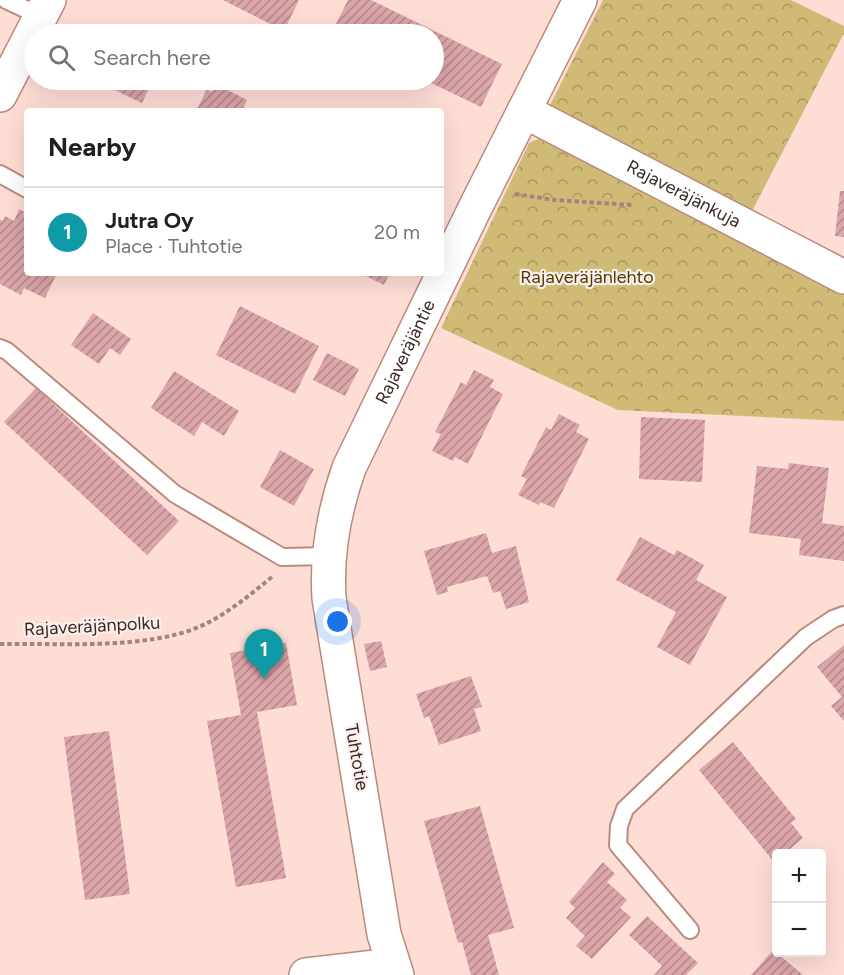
<!DOCTYPE html>
<meta charset="utf-8">
<style>
:root{--surface:#fff;--page:#f2f2f2;--text:#202124;--muted:#757577;--line:#e0e0e0;--accent:#b45309}
body{margin:0;font-family:Figtree,sans-serif;background:var(--page);color:var(--text)}
.controls{position:absolute;right:18px;bottom:18px;display:grid;overflow:hidden;border-radius:6px;box-shadow:0 6px 24px #0002}
.controls button{width:54px;height:54px;display:grid;place-items:center;padding:0;border:0;border-bottom:2px solid var(--line);background:var(--surface);color:var(--text);font:30px sans-serif}
.you{position:absolute;left:338px;top:622px;width:21px;height:21px;margin:-15px;border:4px solid #fff;border-radius:50%;background:#1a73e8;box-shadow:0 0 0 9px #1a73e833}
.badge{display:grid;place-items:center;width:39px;height:39px;border-radius:50%;background:var(--accent);color:#fff;font-size:20px;font-weight:700}
.pin{position:absolute;translate:-50% -50px;filter:drop-shadow(0 2px 3px #0008)}
.pin::after{content:'';position:absolute;top:32px;width:21px;height:18px;background:inherit;clip-path:polygon(0 0,100% 0,50% 100%)}
.list{margin:0;padding:0;list-style:none}
h2{display:flex;justify-content:space-between;align-items:center;height:78px;margin:0;padding:0 24px;font-size:26px}
h2 small{font-size:20px;font-weight:400;color:var(--muted)}
.list li{display:grid;grid-template-columns:39px 1fr auto;gap:18px;align-items:center;box-sizing:border-box;height:90px;padding:0 24px;border-top:2px solid var(--line)}
.list b{display:block;font-size:22px;white-space:nowrap}
.list p{margin:0;font-size:20px;white-space:nowrap;color:var(--muted)}
.list em{font-size:20px;font-style:normal;color:var(--muted)}
.icon{flex:none;width:33px;height:33px;fill:none;stroke:currentColor;stroke-width:2;stroke-linecap:round;stroke-linejoin:round}
.map{position:relative;flex:none;width:844px;height:975px;overflow:hidden}
.search{position:absolute;background:var(--surface);box-shadow:0 6px 24px #0002;left:24px;top:24px;width:420px;height:66px;display:flex;align-items:center;gap:15px;box-sizing:border-box;padding:0 21px;border-radius:33px;color:var(--muted);font-size:22px}
.panel{position:absolute;background:var(--surface);box-shadow:0 6px 24px #0002;left:24px;top:108px;width:420px;height:168px;border-radius:6px}
.map>svg:first-child{display:block}
.forest{fill:url(#forest-crowns)}
.building{fill:url(#building-hatch)}
.lines{fill:none;stroke-linecap:round;stroke-linejoin:round}
.lane-casing{stroke:#bb8a7e;stroke-width:20}
.street-casing{stroke:#bb8a7e;stroke-width:36}
.path{stroke:#a18680;stroke-width:4;stroke-dasharray:4.5 3;stroke-linecap:butt}
.lane{stroke:#fff;stroke-width:16}
.street{stroke:#fff;stroke-width:33}
.labels{text-anchor:middle;stroke-width:4.5;stroke-linejoin:round;paint-order:stroke}
.street-label{font-size:18px;fill:#3d2924;stroke:#fbf0ed}
.park-label{font-size:18px;fill:#4a3c00;stroke:#fbf0ed}
</style>
<div class="map">
<svg width="844" height="975" viewBox="0 0 844 975">
<defs>
<pattern id="forest-crowns" width="20" height="18" patternUnits="userSpaceOnUse" patternTransform="scale(1.5)"><rect width="20" height="18" fill="#cfbb76"/><path d="M2 6a3 3 0 1 1 6 0M12 15a3 3 0 1 1 6 0" fill="none" stroke="#a99861"/></pattern>
<pattern id="building-hatch" width="6" height="6" patternUnits="userSpaceOnUse" patternTransform="scale(1.5)"><rect width="6" height="6" fill="#dba5a9"/><path d="M-1 1l2-2M0 6l6-6M5 7l2-2" fill="none" stroke="#b38689"/></pattern>
</defs>
<rect width="100%" height="100%" fill="#feddd5"/>
<g class="forest">
<path d="M603,0H791L844,26V33L750,215L546,113Z"/>
<path d="M542,137L844,290V421L618,410L441,328L529,143Z"/>
</g>
<g class="building">
<path d="M223,0H299L284,31Z"/>
<path d="M348,0H371L502,64L481,107L425,80H434V34H331Z"/>
<path d="M87,25L106,34H83Z"/>
<path d="M94,80H153L142,103Z"/>
<path d="M216,84L247,100L242,111H196L207,89L212,92Z"/>
<path d="M840,191H844V237L835,236Z"/>
<path d="M19,209L27,213V273H57L45,298L24,288L21,295L0,284V220L3,221L5,216L14,221Z"/>
<path d="M360,273H390L384,285Z"/>
<path d="M240,306L319,346L295,394L216,355Z"/>
<path d="M93,313L131,339L120,355L110,348L99,364L71,345Z"/>
<path d="M327,353L359,369L345,396L313,380Z"/>
<path d="M474,370L494,380L490,387L503,394L468,464L455,457L453,461L432,451L441,434L435,432L459,386L460,382L466,385Z"/>
<path d="M174,371L239,411L224,436L202,422L194,436L151,408Z"/>
<path d="M36,388L179,521L147,555L4,422Z"/>
<path d="M559,414L580,425L576,432L589,439L554,508L540,502L539,505L518,495L527,479L521,476L546,427L551,430Z"/>
<path d="M641,417L705,420L702,482L639,479Z"/>
<path d="M280,450L314,469L294,506L260,487Z"/>
<path d="M789,463L829,468L822,523L844,526V561L799,555L801,539L749,533L757,466L788,469Z"/>
<path d="M486,533L492,553L516,546L529,602L506,609L500,591L493,593L487,576L447,587L448,592L437,595L424,551Z"/>
<path d="M640,537L674,555L677,550L704,565L696,580L727,597L690,665L657,647L676,612L616,580Z"/>
<path d="M381,641L387,667L370,671L364,644Z"/>
<path d="M286,643L297,705L257,712L286,878L236,887L207,721L241,715L230,653Z"/>
<path d="M844,645V721L831,706L842,697L817,667Z"/>
<path d="M471,676L482,707L474,709L481,731L439,745L429,716L424,718L416,694Z"/>
<path d="M109,731L130,894L85,900L64,737Z"/>
<path d="M733,742L796,819L791,823L803,838L784,854H776L774,862L699,770Z"/>
<path d="M480,806L514,928L488,935L499,975H471L462,942L458,943L424,821Z"/>
<path d="M603,862L615,874L607,882L627,900L620,908L631,917L592,959L576,946L585,936L566,918L575,908L569,902Z"/>
<path d="M647,916L698,963L686,975H654L662,966L629,935Z"/>
<path d="M774,949L776,952L803,975H751Z"/>
</g>
<g class="lines">
<defs>
<g id="lane">
<path d="M6,0L40,16"/>
<path d="M0,174L27,189"/>
<path d="M0,348L7,351L175,494L282,557L329,556"/>
<path d="M690,930L618,845L619,826L625,809L806,637L833,619L844,615"/>
</g>
<g id="street">
<path d="M0,95L49,0"/>
<path id="s1" d="M524,111L844,277"/>
<path d="M306,975L393,965"/>
<path id="s2" d="M397,975L384,934L329,598C326,552 334,511 349,468L474,210L580,0"/>
</g>
</defs>
<use href="#lane" class="lane-casing"/>
<use href="#street" class="street-casing"/>
<g class="path">
<path d="M515,194L555,200L633,205"/>
<path d="M0,644C60,643 147,650 201,626C227,614 250,595 273,576"/>
</g>
<use href="#lane" class="lane"/>
<use href="#street" class="street"/>
</g>
<g class="labels">
<g class="street-label">
<text dy="6" stroke="none"><textPath href="#s1" startOffset="180">Rajaveräjänkuja</textPath></text>
<text dy="6" stroke="none"><textPath href="#s2" startOffset="645">Rajaveräjäntie</textPath></text>
<text transform="translate(92 626) rotate(-3)" y="6">Rajaveräjänpolku</text>
<text transform="translate(357 757) rotate(80)" y="6">Tuhtotie</text>
</g>
<g class="park-label">
<text x="587" y="283">Rajaveräjänlehto</text>
</g>
</g>
</svg>
<div class="controls">
<button>+</button>
<button>−</button>
</div>
<div class="you"></div>
<div class="pin badge" style="left:264px;top:679px;background:#0f9aa8">1</div>
<div class="search"><svg class="icon" aria-label="search" viewBox="0 0 24 24"><circle cx="10" cy="10" r="6"/><path d="M15 15l6 6"/></svg>Search here</div>
<section class="panel">
<h2>Nearby<small></small></h2>
<ul class="list">
<li><span class="badge" style="background:#0f9aa8">1</span><div><b>Jutra Oy</b><p>Place · Tuhtotie</p></div><em>20 m</em></li>
</ul>
</section>
</div>
